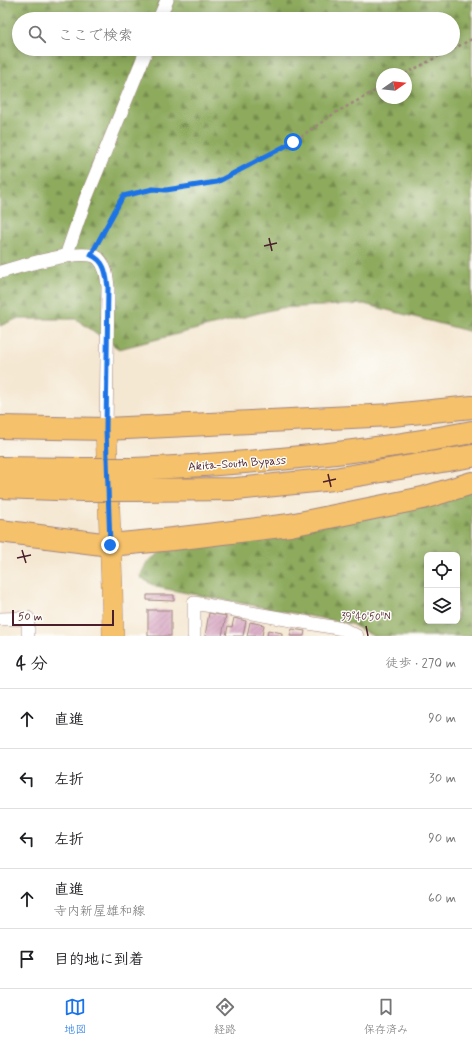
<!DOCTYPE html>
<html lang="ja">
<meta charset="utf-8">
<style>
:root{--surface:#fff;--page:#f2f2f2;--text:#202124;--muted:#757577;--line:#e0e0e0;--accent:#1a73e8}
body{margin:0;font-family:Mynerve,"Klee One",sans-serif;background:var(--page);color:var(--text)}
.controls{position:absolute;right:12px;bottom:12px;display:grid;overflow:hidden;border-radius:6px;box-shadow:0 2px 10px #0003}
.controls button{width:36px;height:36px;display:grid;place-items:center;padding:0;border:0;border-bottom:1px solid var(--line);background:var(--surface);color:var(--text);font:20px sans-serif}
.compass{position:absolute;left:376px;top:68px;width:36px;height:36px;border-radius:50%;background:var(--surface);box-shadow:0 2px 10px #0003;rotate:76deg}
.scale{position:absolute;left:12px;bottom:10px;width:102px;box-sizing:border-box;padding-left:4px;border:2px solid #4a1f2b;border-top:0;font-size:11px;line-height:14px;white-space:nowrap;color:#4a1f2b;-webkit-text-stroke:3px #fdfcf7;paint-order:stroke}
.stop{position:absolute;width:12px;height:12px;margin:-9px;border:3px solid #1a73e8;border-radius:50%;background:#fff}
.stop.end{background:#1a73e8;border-color:#fff;box-shadow:0 1px 4px #0008}
.list{margin:0;padding:0;list-style:none}
h2{display:flex;justify-content:space-between;align-items:center;height:52px;margin:0;padding:0 16px;font-size:17px}
h2 small{font-size:13px;font-weight:400;color:var(--muted)}
.list li{display:grid;grid-template-columns:26px 1fr auto;gap:12px;align-items:center;box-sizing:border-box;height:60px;padding:0 16px;border-top:1px solid var(--line)}
.list b{display:block;font-size:15px;white-space:nowrap}
.list p{margin:0;font-size:13px;white-space:nowrap;color:var(--muted)}
.list em{font-size:13px;font-style:normal;color:var(--muted)}
.icon{flex:none;width:22px;height:22px;fill:none;stroke:currentColor;stroke-width:2;stroke-linecap:round;stroke-linejoin:round}
.map{position:relative;flex:none;width:472px;height:636px;overflow:hidden}
.search{position:absolute;background:var(--surface);box-shadow:0 2px 10px #0003;left:12px;right:12px;top:12px;height:44px;display:flex;align-items:center;gap:10px;box-sizing:border-box;padding:0 14px;border-radius:22px;color:var(--muted);font-size:15px}
.sheet{height:352px;background:var(--surface)}
nav{display:flex;justify-content:space-around;align-items:center;box-sizing:border-box;height:56px;border-top:1px solid var(--line);background:var(--surface);font-size:11px;color:var(--muted)}
nav a{display:grid;justify-items:center;gap:2px}
nav .on{color:var(--accent)}
.map>svg:first-child{display:block}
.forest{fill:url(#forest-firs);stroke:#6c6444;fill-rule:evenodd}
.building{fill:url(#building-hatch)}
.lines{fill:none;stroke-linecap:round;stroke-linejoin:round}
.street-casing{stroke:#a0847f;stroke-width:14}
.primary-casing{stroke:#a0847f;stroke-width:22}
.highway-casing{stroke:#a0847f;stroke-width:24}
.path{stroke:#a0847f;stroke-width:2.5;stroke-dasharray:3 3;stroke-linecap:butt}
.street{stroke:#fff;stroke-width:13}
.primary{stroke:#f5c16b;stroke-width:21}
.highway{stroke:#f5c16b;stroke-width:22}
.highway-bridge-casing{stroke:#a0847f;stroke-width:24;stroke-linecap:butt}
.highway-bridge{stroke:#f5c16b;stroke-width:22}
.route{stroke:#1a73e8;stroke-width:5}
.ticks{fill:none;stroke:#4a1f2b;stroke-width:1.5}
.labels{text-anchor:middle;stroke-width:3;stroke-linejoin:round;paint-order:stroke}
.street-label{font-size:12px;fill:#4a1f2b;stroke:#fdfcf7}
.ticks-label{font-size:10px;text-anchor:middle;fill:#4a1f2b;stroke:#fdfcf7;stroke-width:3;stroke-linejoin:round;paint-order:stroke}
</style>
<div class="map">
<svg width="472" height="636" viewBox="0 0 472 636">
<defs>
<pattern id="forest-firs" width="22" height="20" patternUnits="userSpaceOnUse"><rect width="22" height="20" fill="#8daa5d"/><path d="M5 1l3.5 6h-7zM16 11l3.5 6h-7z" fill="#758a4d"/></pattern>
<pattern id="building-hatch" width="6" height="6" patternUnits="userSpaceOnUse"><rect width="6" height="6" fill="#dbafc8"/><path d="M-1 1l2-2M0 6l6-6M5 7l2-2" fill="none" stroke="#bd96ac"/></pattern>
</defs>
<rect width="100%" height="100%" fill="#fdfcf7"/>
<filter id="ink" filterUnits="userSpaceOnUse"><feTurbulence type="fractalNoise" baseFrequency=".025" numOctaves="2"/><feDisplacementMap in="SourceGraphic" scale="8" xChannelSelector="R" yChannelSelector="G"/><feConvolveMatrix kernelMatrix="1 2 1 2 8 2 1 2 1" color-interpolation-filters="sRGB"/></filter>
<filter id="wash" filterUnits="userSpaceOnUse"><feTurbulence type="fractalNoise" baseFrequency=".012" numOctaves="4" result="noise"/><feDisplacementMap in="SourceGraphic" scale="16" xChannelSelector="R" yChannelSelector="G"/><feGaussianBlur stdDeviation="0.9" result="paint"/><feColorMatrix in="noise" values="0 0 0 0 0 0 0 0 0 0 0 0 0 0 0 0 0 1.4 0 .05"/><feComposite in="paint" operator="in"/></filter>
<g filter="url(#wash)">
<rect width="100%" height="100%" fill="#f5e8d3"/>
<g class="forest">
<path d="M0,0H472V332L364,304L279,308L119,349L76,319H16L0,326ZM19,19H453V49H19ZM382,74H406V98H382Z"/>
<path d="M472,490V636H373L351,624L156,587L140,577L147,562L161,552L369,518ZM427,555H457V621H427Z"/>
</g>
<g id="blocks">
<g class="building">
<path d="M147,595H174V601L147,600Z"/>
<rect x="148" y="610" width="23" height="26"/>
<path d="M209,613L226,616L222,636H205Z"/>
<path d="M234,618L246,621L243,636H226L228,626L232,627Z"/>
<path d="M250,622L264,625L262,636H247Z"/>
<path d="M292,629L305,631L304,636H290Z"/>
<path d="M268,630L282,633V636H267Z"/>
</g>
</g>
</g>
<g filter="url(#ink)">
<use href="#blocks" fill-opacity="0" stroke="#a0847f" stroke-width="1"/>
<g class="lines">
<defs>
<g id="street">
<path d="M159,19L167,0"/>
<path d="M66,256L86,198L147,49"/>
<path d="M0,272C18,267 83,247 98,258C106,266 107,277 108,287L106,429"/>
<path d="M0,619L28,618V636"/>
<path d="M194,636V603L343,629L357,636"/>
</g>
<path id="primary" d="M106,429L112,587L113,636"/>
<g id="highway">
<path d="M0,427L106,429L392,415L472,407"/>
<path d="M0,468L80,469"/>
<path d="M133,469C247,464 360,454 472,432"/>
<path d="M0,487L83,490"/>
<path d="M134,490L236,489L334,479L472,456"/>
<path d="M0,531L110,545L173,539L290,525L423,498L472,483"/>
</g>
</defs>
<use href="#street" class="street-casing"/>
<use href="#primary" class="primary-casing"/>
<use href="#highway" class="highway-casing"/>
<g class="path">
<path d="M453,49L472,39"/>
<path d="M405,74L452,49"/>
<path d="M96,245L123,197L153,189L166,190L217,182L293,142L335,113L382,87"/>
</g>
<use href="#street" class="street"/>
<use href="#primary" class="primary"/>
<use href="#highway" class="highway"/>
<defs>
<g id="highway-bridge">
<path d="M80,469H133"/>
<path d="M83,490H134"/>
</g>
</defs>
<use href="#highway-bridge" class="highway-bridge-casing"/>
<use href="#highway-bridge" class="highway-bridge"/>
</g>
</g>
<g class="lines" filter="url(#ink)">
<path class="route" d="M110,545L106,429L108,287C106,273 105,261 91,255L123,196L153,189L166,190L217,182L293,142"/>
</g>
<path class="ticks" d="M269,238L272,251M264,246L277,243M328,474L331,487M323,482L336,479M22,550L26,563M17,558L31,555M366,626L368,636"/>
<g class="labels">
<g class="street-label">
<text transform="translate(237 463) rotate(-4)" y="4">Akita-South Bypass</text>
</g>
</g>
<g class="ticks-label">
<text x="366" y="620">39°40'50"N</text>
</g>
</svg>
<div class="controls">
<button><svg class="icon" aria-label="locate" viewBox="0 0 24 24"><circle cx="12" cy="12" r="6"/><path d="M12 2v4M12 18v4M2 12h4M18 12h4"/></svg></button>
<button><svg class="icon" aria-label="layers" viewBox="0 0 24 24"><path d="M12 4l9 5-9 5-9-5zM3 14l9 5 9-5"/></svg></button>
</div>
<svg class="compass" viewBox="-18 -18 36 36"><path d="M0-13l5 13h-10z" fill="#e53935"/><path d="M0 13l5-13h-10z" fill="#757577"/></svg>
<div class="scale">50 m</div>
<div class="stop" style="left:293px;top:142px"></div>
<div class="stop end" style="left:110px;top:545px"></div>
<div class="search"><svg class="icon" aria-label="search" viewBox="0 0 24 24"><circle cx="10" cy="10" r="6"/><path d="M15 15l6 6"/></svg>ここで検索</div>
</div>
<section class="sheet">
<h2>4 分<small>徒歩 · 270 m</small></h2>
<ul class="list">
<li><svg class="icon" aria-label="ahead" viewBox="0 0 24 24"><path d="M12 20V5M6 11l6-6 6 6"/></svg><div><b>直進</b></div><em>90 m</em></li>
<li><svg class="icon" aria-label="left" viewBox="0 0 24 24"><path d="M17 20v-9H6M10 6l-5 5 5 5"/></svg><div><b>左折</b></div><em>30 m</em></li>
<li><svg class="icon" aria-label="left" viewBox="0 0 24 24"><path d="M17 20v-9H6M10 6l-5 5 5 5"/></svg><div><b>左折</b></div><em>90 m</em></li>
<li><svg class="icon" aria-label="ahead" viewBox="0 0 24 24"><path d="M12 20V5M6 11l6-6 6 6"/></svg><div><b>直進</b><p>寺内新屋雄和線</p></div><em>60 m</em></li>
<li><svg class="icon" aria-label="arrive" viewBox="0 0 24 24"><path d="M6 21V4h12l-3 4 3 4H6"/></svg><div><b>目的地に到着</b></div></li>
</ul>
</section>
<nav>
<a class="on"><svg class="icon" aria-label="map" viewBox="0 0 24 24"><path d="M3 6l6-2 6 2 6-2v14l-6 2-6-2-6 2zM9 4v14M15 6v14"/></svg>地図</a>
<a><svg class="icon" aria-label="directions" viewBox="0 0 24 24"><path d="M12 3l9 9-9 9-9-9zM9 14v-3h6M13 9l2 2-2 2"/></svg>経路</a>
<a><svg class="icon" aria-label="saved" viewBox="0 0 24 24"><path d="M7 4h10v16l-5-4-5 4z"/></svg>保存済み</a>
</nav>
